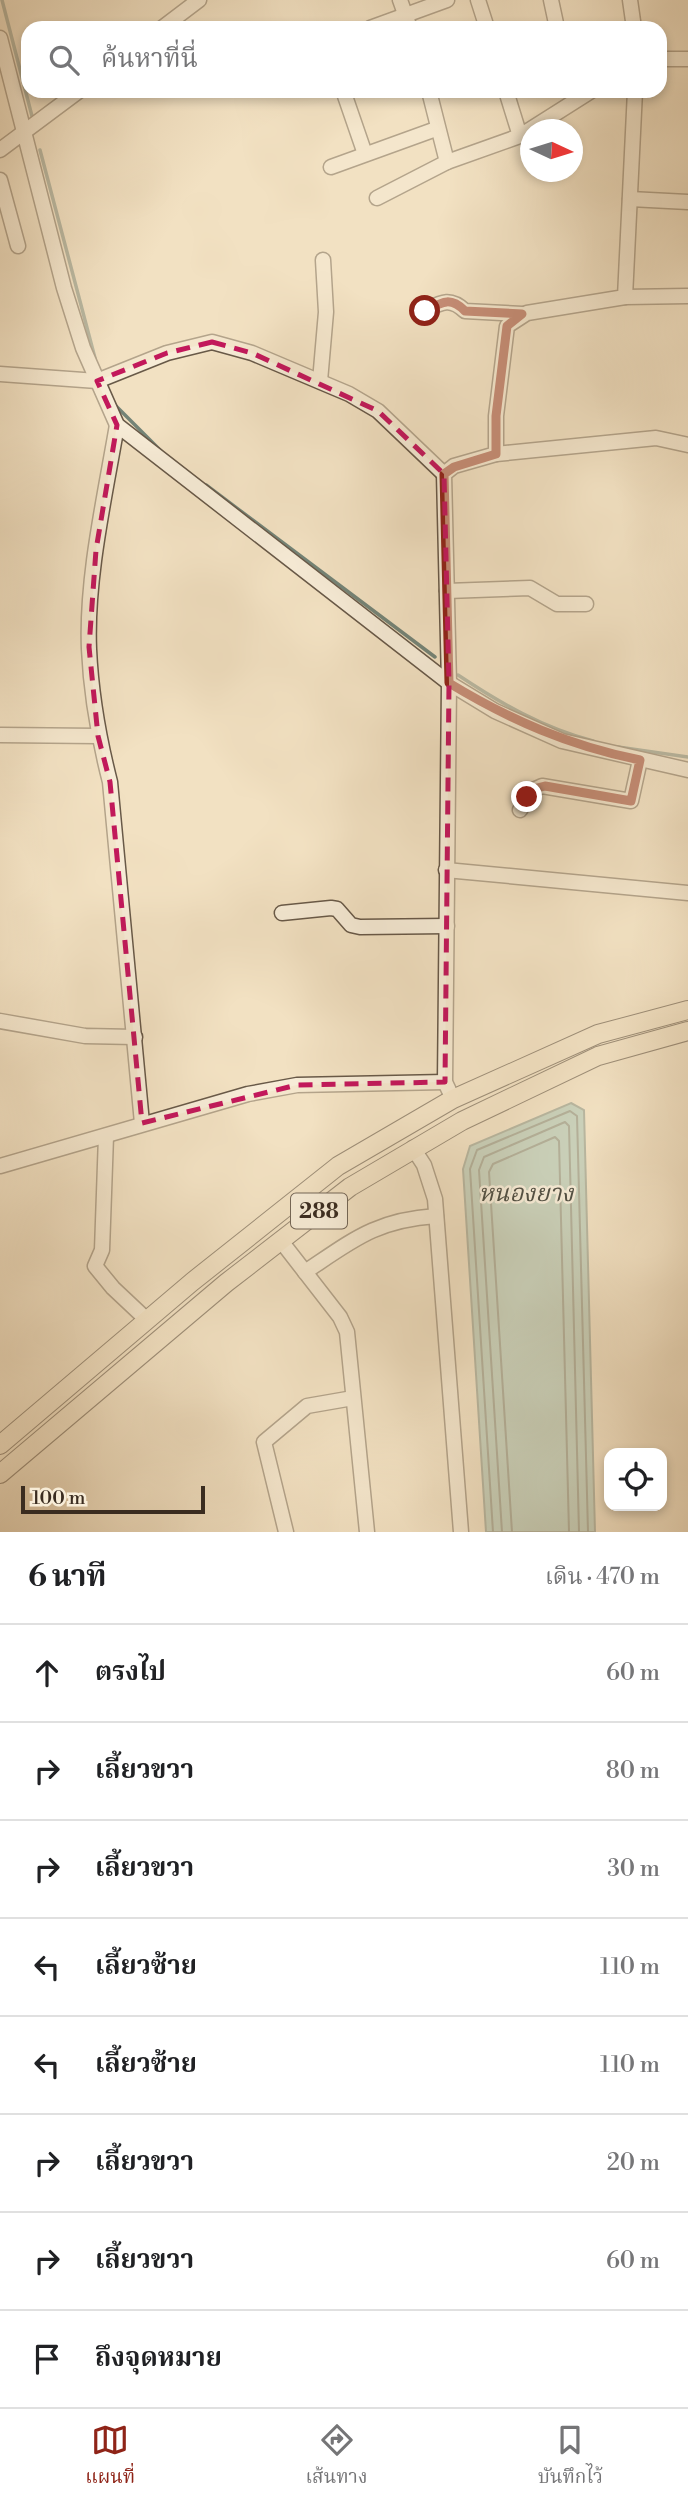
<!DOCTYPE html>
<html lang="th">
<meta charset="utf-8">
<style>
:root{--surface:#fff;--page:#f6f6f6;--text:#202124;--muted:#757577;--line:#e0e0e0;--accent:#8f2418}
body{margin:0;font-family:"Libre Bodoni","Noto Serif Thai",serif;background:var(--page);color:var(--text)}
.controls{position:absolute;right:21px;bottom:21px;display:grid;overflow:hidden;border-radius:14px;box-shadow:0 4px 10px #0003}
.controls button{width:63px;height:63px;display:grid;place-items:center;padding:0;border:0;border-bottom:2px solid var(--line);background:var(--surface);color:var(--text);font:35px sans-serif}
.compass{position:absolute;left:520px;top:119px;width:63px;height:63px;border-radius:50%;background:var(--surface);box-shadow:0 4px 10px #0003;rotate:94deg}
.scale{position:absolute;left:21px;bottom:18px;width:184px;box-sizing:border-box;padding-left:7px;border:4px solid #3a2c20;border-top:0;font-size:19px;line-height:24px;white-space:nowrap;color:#3a2c20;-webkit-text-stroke:5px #f7ecd7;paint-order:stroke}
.stop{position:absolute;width:21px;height:21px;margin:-16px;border:5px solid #8f2418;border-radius:50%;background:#fff}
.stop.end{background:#8f2418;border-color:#fff;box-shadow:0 2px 7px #0008}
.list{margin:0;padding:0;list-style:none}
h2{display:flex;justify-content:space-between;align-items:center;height:91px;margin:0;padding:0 28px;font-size:30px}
h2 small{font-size:23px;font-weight:400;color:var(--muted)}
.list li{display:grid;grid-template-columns:46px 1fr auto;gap:21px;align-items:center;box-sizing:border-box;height:98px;padding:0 28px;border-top:2px solid var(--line)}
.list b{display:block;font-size:26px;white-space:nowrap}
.list em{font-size:23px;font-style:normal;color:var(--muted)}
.icon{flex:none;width:38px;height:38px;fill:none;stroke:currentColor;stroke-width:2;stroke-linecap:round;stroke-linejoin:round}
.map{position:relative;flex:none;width:688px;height:1532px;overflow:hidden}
.search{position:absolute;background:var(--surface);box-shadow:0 4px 10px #0003;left:21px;right:21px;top:21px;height:77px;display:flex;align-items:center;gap:18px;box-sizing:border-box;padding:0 24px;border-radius:21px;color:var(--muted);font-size:26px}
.sheet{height:875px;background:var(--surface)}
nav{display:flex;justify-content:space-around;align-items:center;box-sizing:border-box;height:98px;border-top:2px solid var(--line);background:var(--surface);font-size:19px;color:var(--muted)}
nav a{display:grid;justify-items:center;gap:4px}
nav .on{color:var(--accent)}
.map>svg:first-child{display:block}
.water{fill:#9bbeb1;stroke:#748477;stroke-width:2}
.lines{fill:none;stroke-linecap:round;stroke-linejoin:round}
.shore{stroke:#6a7568;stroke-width:2}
.stream{stroke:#748477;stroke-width:3.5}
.minor-casing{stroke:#685948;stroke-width:17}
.major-casing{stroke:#3a2c20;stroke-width:20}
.minor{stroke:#f7ecd7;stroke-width:14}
.major{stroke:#f2e1c2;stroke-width:18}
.route{stroke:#8f2418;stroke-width:9}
.marked{fill:none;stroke:#c2185b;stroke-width:5;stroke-dasharray:14 9;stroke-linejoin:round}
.labels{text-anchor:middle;stroke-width:5;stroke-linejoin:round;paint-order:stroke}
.shield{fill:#f7ecd7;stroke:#736657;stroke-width:2}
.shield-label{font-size:21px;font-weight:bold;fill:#3a2c20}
.water-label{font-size:24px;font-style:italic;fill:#525044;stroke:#f7ecd7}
</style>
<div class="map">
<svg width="688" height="1532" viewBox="0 0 688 1532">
<rect width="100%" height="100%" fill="#f2e1c2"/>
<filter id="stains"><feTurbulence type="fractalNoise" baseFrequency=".00286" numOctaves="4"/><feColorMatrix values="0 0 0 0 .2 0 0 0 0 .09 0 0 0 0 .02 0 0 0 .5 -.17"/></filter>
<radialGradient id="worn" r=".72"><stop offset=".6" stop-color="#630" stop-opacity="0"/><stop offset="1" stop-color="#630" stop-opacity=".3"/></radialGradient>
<path class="water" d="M571,1103L584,1110L595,1532H486L463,1169L470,1146Z"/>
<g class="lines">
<g class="shore">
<path d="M493,1532L470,1169L477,1150L570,1111L577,1116L588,1532"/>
<path d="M502,1532L479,1170L484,1157L565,1122L569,1126L579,1532"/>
<path d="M512,1532L489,1172L493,1164L555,1137L559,1141L569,1532"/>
</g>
<g class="stream">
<path d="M2,0L33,120"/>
<path d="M40,150L95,358"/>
<path d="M114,404L161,451"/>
<path d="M206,485L435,657"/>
<path d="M458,675C500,703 543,728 593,741"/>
<path d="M618,747L688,757"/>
</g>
<defs>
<g id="minor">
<path d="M400,0L410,28"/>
<path d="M478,0L487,28"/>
<path d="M551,0L557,28"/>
<path d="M630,0L634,28"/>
<path d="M162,28L199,0"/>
<path d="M370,28L447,0"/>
<path d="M0,38L64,288L83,348L117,425L449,683L495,711L562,741L688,770"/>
<path d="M660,59H688"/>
<path d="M429,91L447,162"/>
<path d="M506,91L520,136"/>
<path d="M345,96L365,154"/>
<path d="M0,150L79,91"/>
<path d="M331,167L436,129"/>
<path d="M0,180L18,246"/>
<path d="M377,198L447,162L520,136L591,91"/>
<path d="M630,199L688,202"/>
<path d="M625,297L688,296"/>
<path d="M424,311C442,302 450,297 465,311L522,314"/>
<path d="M0,374L97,381L167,353L212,342L252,353L349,394L378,411L444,474"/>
<path d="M320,381L326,312L323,260"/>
<path d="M117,425C105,496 86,578 89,649C91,694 99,739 110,782L142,1123"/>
<path d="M496,454L656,438L688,445"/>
<path d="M447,591L530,588L557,604H586"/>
<path d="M0,735L98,736"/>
<path d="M520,810L531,791L542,786L631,801L640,760"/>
<path d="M446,870L688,893"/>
<path d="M282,913L331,908L337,909L351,925L360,927L447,926"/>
<path d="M0,1021L85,1036L135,1037"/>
<path d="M453,1099L445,1082L449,683L444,474L454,466L496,454V416L507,326L527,313L625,297L635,91"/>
<path d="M106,1136L102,1250L95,1266L113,1288L147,1320"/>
<path d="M413,1148L424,1165L435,1199L461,1532"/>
<path d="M0,1166L248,1094L297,1085L445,1082"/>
<path d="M281,1241L340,1317L347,1332L367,1532"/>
<path d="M305,1272C353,1240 376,1220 436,1216"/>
<path d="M286,1532L264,1442L307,1406L353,1398"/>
</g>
<g id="major">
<path d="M0,1445L192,1282L338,1166L453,1099L598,1034L688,1010"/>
<path d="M0,1474L226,1283L350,1187L462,1121L598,1056L688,1031"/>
</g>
</defs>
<use href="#minor" class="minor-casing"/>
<use href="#major" class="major-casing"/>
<use href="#minor" class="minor"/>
<use href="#major" class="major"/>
</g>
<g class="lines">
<path class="route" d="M425,311C442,302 450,296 465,311L522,314L507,326L496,416V454L454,467L444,474L449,683C510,720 570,746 640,760L631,801L545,786L533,789L527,797"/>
</g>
<path d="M0 0H688V1532H0ZM212,342L252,353L378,411L444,474L449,683L445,1082L297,1085L142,1123L110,782L98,736L89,647L96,550L117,425L97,381L167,353Z" fill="#f2e1c2" fill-opacity=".55" fill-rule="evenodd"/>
<path class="marked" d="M212,342L252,353L378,411L444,474L449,683L445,1082L297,1085L142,1123L110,782L98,736L89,647L96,550L117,425L97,381L167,353Z"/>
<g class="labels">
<rect class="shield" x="291" y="1193.5" width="56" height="35" rx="5"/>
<g class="shield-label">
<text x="319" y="1218">288</text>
</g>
<g class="water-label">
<text x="526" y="1201">หนองยาง</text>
</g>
</g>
<rect width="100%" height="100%" filter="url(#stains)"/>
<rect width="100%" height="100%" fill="url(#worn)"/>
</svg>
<div class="controls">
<button><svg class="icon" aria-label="locate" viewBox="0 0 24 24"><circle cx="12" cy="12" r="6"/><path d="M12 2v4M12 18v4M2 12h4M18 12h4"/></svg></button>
</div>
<svg class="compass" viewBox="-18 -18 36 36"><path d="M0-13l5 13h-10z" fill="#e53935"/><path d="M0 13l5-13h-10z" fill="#757577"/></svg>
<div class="scale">100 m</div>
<div class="stop" style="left:425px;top:311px"></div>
<div class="stop end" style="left:527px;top:797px"></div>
<div class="search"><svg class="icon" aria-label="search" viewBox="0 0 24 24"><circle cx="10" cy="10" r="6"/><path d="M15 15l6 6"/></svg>ค้นหาที่นี่</div>
</div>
<section class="sheet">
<h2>6 นาที<small>เดิน · 470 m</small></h2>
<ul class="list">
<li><svg class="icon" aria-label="ahead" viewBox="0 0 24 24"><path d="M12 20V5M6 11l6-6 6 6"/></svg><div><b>ตรงไป</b></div><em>60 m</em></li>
<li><svg class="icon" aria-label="right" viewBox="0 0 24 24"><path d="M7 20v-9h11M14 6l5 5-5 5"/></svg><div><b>เลี้ยวขวา</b></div><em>80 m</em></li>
<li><svg class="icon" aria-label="right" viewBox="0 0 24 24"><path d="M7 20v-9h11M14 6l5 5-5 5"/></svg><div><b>เลี้ยวขวา</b></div><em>30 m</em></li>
<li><svg class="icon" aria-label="left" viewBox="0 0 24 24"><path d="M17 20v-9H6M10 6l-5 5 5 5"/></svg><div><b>เลี้ยวซ้าย</b></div><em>110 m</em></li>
<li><svg class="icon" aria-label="left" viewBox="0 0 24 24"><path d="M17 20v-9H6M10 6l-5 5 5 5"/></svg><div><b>เลี้ยวซ้าย</b></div><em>110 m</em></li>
<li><svg class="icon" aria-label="right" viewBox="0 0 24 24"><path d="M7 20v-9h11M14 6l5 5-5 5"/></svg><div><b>เลี้ยวขวา</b></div><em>20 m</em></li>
<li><svg class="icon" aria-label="right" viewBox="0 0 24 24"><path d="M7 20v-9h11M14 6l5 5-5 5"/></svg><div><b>เลี้ยวขวา</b></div><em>60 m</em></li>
<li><svg class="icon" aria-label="arrive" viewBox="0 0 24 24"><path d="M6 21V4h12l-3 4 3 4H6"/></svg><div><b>ถึงจุดหมาย</b></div></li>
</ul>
</section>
<nav>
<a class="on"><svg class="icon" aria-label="map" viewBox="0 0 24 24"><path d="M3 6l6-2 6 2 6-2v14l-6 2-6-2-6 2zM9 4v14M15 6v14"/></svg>แผนที่</a>
<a><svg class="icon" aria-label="directions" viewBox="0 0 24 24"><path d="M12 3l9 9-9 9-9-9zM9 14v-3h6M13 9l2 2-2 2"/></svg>เส้นทาง</a>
<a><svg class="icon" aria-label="saved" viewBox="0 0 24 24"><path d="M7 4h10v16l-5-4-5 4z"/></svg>บันทึกไว้</a>
</nav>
